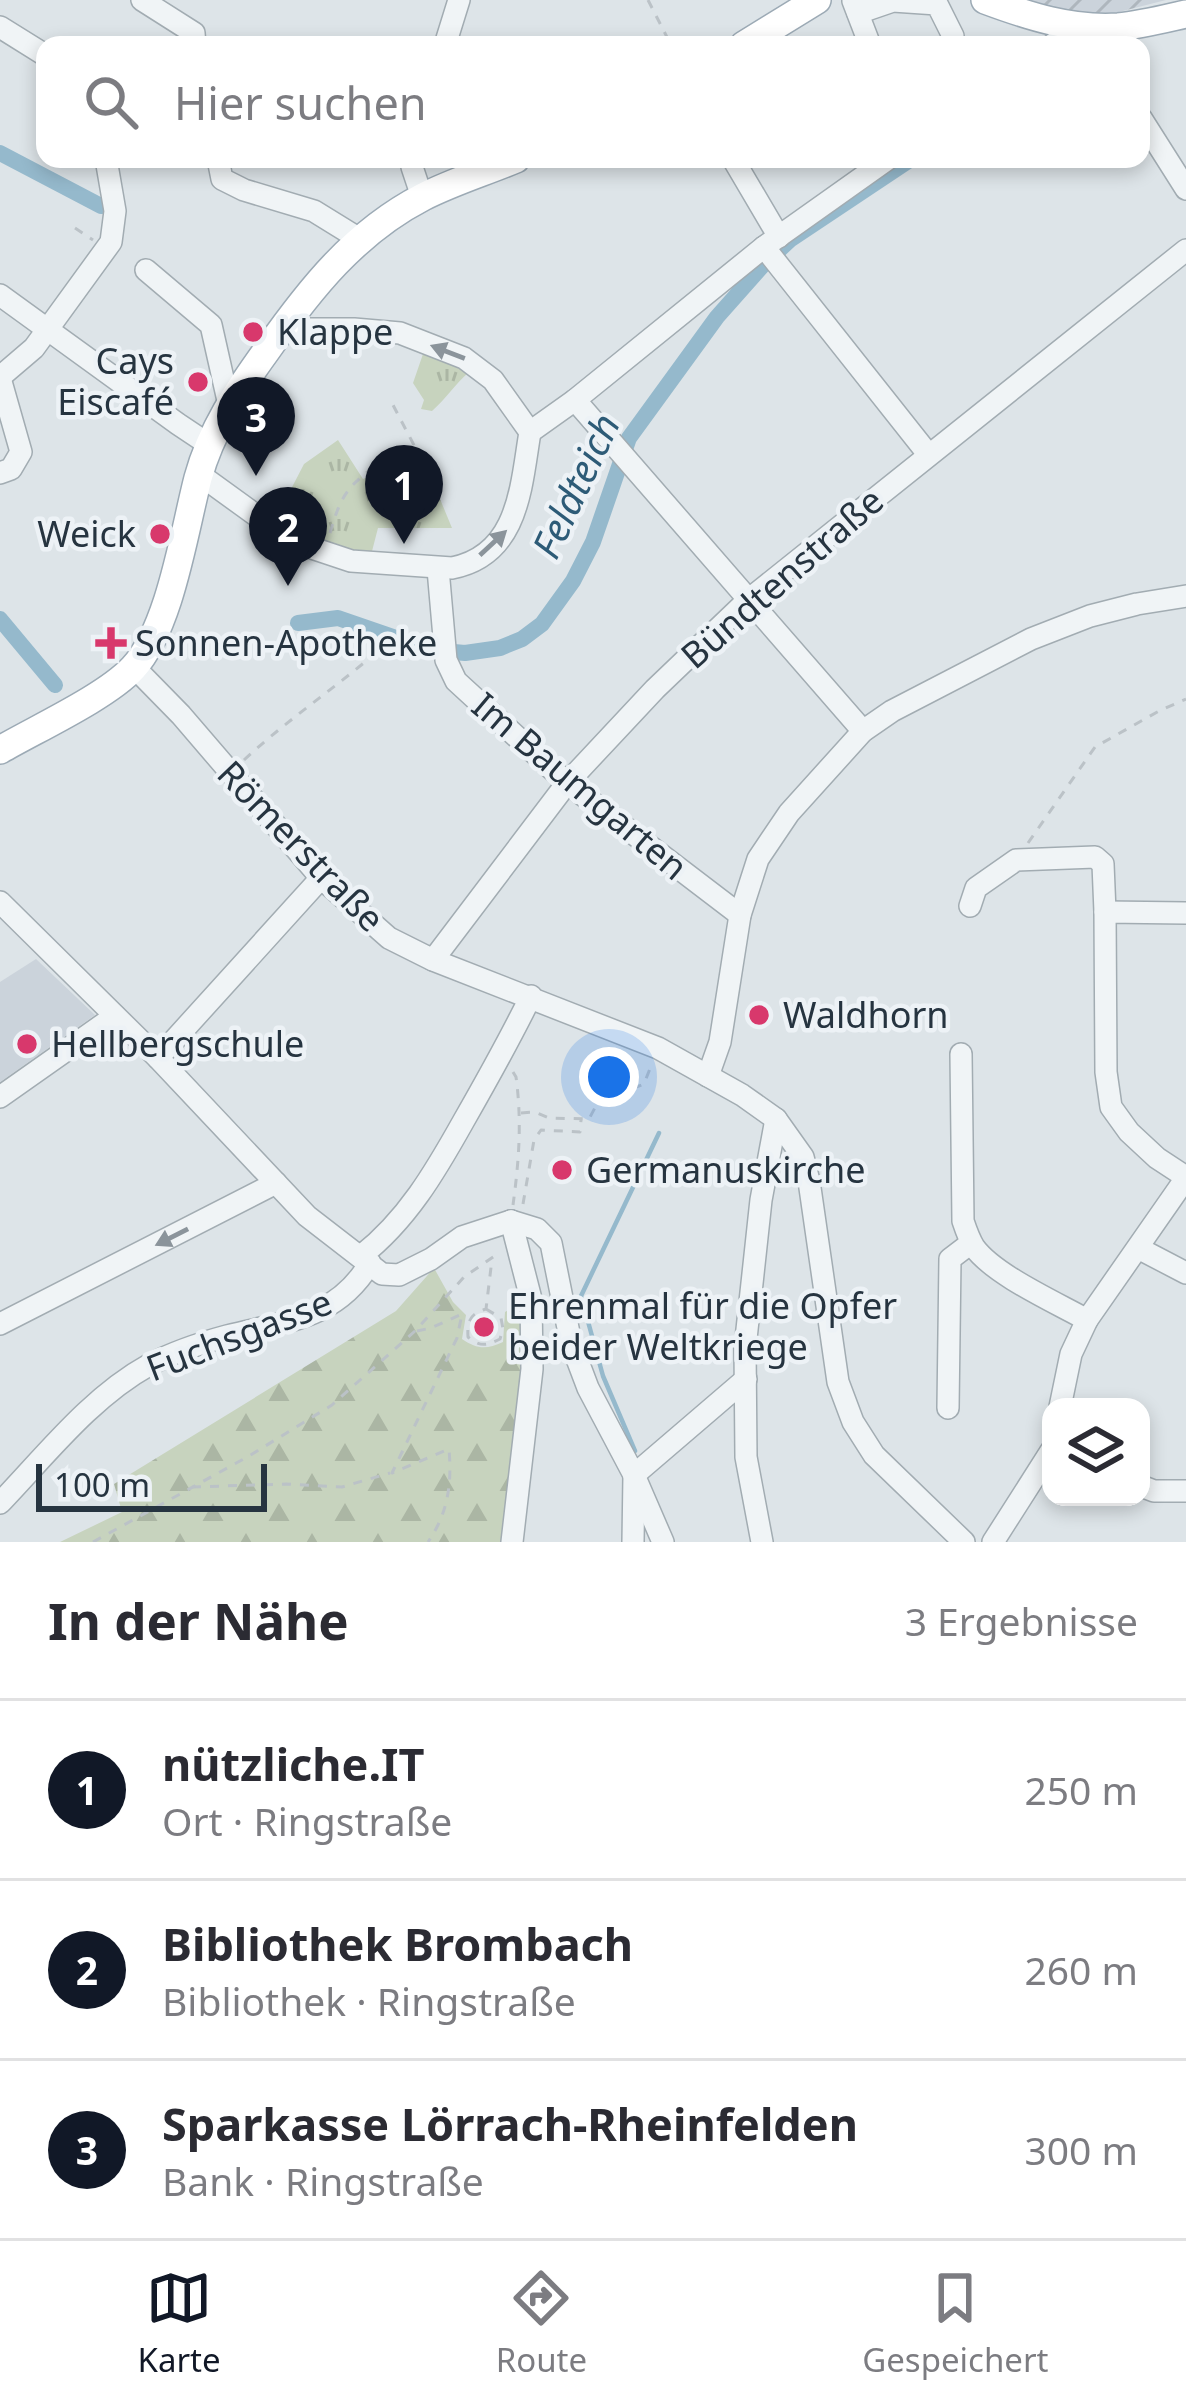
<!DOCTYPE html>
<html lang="de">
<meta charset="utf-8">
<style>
:root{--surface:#fff;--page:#f7f7f7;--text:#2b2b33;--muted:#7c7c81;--line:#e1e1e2;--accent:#111827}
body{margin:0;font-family:"Noto Sans",sans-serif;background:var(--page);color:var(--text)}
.controls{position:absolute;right:36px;bottom:36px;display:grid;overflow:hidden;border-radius:24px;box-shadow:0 6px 18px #0003}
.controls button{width:108px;height:108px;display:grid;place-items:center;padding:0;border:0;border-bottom:3px solid var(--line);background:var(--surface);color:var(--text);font:60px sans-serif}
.scale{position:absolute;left:36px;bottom:30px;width:231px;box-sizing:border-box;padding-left:12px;border:6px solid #263440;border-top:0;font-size:33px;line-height:42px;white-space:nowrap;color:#263440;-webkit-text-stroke:9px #edf2f6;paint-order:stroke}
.you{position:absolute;left:609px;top:1077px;width:42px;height:42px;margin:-30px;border:9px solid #fff;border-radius:50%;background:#1a73e8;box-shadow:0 0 0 18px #1a73e833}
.badge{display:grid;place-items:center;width:78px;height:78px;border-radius:50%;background:var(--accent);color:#fff;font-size:39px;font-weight:700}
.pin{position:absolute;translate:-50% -99px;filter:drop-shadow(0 3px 6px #0008)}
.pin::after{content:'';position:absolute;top:63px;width:42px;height:36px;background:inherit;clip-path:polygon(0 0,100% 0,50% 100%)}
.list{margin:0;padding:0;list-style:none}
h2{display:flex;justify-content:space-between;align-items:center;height:156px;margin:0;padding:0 48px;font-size:51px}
h2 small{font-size:39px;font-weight:400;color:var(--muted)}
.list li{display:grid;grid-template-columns:78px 1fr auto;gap:36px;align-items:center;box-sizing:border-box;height:180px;padding:0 48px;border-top:3px solid var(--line)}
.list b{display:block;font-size:45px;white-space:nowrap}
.list p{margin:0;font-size:39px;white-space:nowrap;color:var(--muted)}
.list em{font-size:39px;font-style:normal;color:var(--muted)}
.icon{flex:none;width:66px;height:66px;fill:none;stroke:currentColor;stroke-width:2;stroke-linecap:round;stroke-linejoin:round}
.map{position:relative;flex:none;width:1186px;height:1542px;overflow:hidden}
.search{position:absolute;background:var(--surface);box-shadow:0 6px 18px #0003;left:36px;right:36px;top:36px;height:132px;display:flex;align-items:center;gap:30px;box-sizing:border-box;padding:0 42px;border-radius:24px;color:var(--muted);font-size:45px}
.sheet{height:696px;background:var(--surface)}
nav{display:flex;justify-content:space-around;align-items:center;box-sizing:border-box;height:168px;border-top:3px solid var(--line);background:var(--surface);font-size:33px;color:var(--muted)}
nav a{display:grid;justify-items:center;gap:6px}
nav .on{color:var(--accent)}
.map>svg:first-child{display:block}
.built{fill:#cbd3db}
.industrial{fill:url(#industrial-furrows)}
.forest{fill:url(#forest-firs)}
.park{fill:url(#park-tufts)}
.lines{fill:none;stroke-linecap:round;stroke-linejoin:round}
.stream{stroke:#95b9cc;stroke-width:4.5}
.canal{stroke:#95b9cc;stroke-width:16}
.minor-casing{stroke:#a2acb2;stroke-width:24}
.major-casing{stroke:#9caab5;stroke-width:30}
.path{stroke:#bbc2c7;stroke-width:3;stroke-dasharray:9 9;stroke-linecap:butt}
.minor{stroke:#f0f4f6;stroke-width:21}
.major{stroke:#fff;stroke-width:27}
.oneway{fill:#8b949b}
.poi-dot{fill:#d8386c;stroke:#edf2f6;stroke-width:4.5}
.labels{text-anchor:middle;stroke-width:9;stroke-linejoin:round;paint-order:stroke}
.poi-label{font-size:36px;fill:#263440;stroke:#edf2f6;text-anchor:start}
.street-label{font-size:36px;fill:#263440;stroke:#edf2f6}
.water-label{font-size:39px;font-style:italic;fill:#2d5b77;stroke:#edf2f6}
</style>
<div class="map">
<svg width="1186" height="1542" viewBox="0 0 1186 1542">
<defs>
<pattern id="industrial-furrows" width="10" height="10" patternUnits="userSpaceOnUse" patternTransform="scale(3)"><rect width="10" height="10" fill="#cbd3db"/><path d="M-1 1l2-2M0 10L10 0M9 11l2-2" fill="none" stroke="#aeb6bd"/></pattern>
<pattern id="forest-firs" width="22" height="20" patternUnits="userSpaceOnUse" patternTransform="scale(3)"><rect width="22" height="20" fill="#c7d3be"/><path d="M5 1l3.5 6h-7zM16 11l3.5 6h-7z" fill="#abb6a4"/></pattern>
<pattern id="park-tufts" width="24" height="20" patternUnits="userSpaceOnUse" patternTransform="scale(3)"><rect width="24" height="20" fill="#c7d3be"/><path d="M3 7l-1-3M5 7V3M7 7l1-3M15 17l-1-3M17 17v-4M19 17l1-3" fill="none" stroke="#abb6a4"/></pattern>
</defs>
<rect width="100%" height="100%" fill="#dde4e8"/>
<path class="built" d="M36,959L95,1015L0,1082V982Z"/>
<path class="industrial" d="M1024,0H1166L1107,15L1041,7Z"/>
<path class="forest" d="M434,1268L453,1302L466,1315L462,1339C477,1349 486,1350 503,1342L505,1312L522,1302L527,1328L511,1542H60L122,1512L114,1484L396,1311Z"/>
<g class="park">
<path d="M423,354L469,372C455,384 446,399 432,411L421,409L424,400L413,383Z"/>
<path d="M338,440L363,479L421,453L452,528H378L370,559L329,550L275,520L304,464Z"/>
</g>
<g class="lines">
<path class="stream" d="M635,1451L603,1376L581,1296L659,1133"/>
<g class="canal">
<path d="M0,153L101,206"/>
<path d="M0,619L55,685"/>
<path d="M298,623L338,618L431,650L465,653L500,648L522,639L542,624L573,581L593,542L629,438L717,317L764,264L791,239L911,159"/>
</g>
<defs>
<g id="minor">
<path d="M142,0L194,33L195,45"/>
<path d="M853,1L868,40L867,45"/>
<path d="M858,13L893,1L937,4L953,36V45"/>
<path d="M0,27L45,55"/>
<path d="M445,45L459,0"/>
<path d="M1052,45L1078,27"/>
<path d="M1141,118L1186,189"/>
<path d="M218,159L222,179L244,190L314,211L361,240"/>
<path d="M413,159L412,167L422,197"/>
<path d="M733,159L779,237"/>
<path d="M764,247L928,454"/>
<path d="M146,270L211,325L229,405"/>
<path d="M0,295L178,424L208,444"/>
<path d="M0,377L34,348L111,242L115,211L106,159"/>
<path d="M0,378L21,452L11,469L0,473"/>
<path d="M575,400L863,731"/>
<path d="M530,432L575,400L764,247L888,159"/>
<path d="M199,474L268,524L309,547L351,561L452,568C519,555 521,486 530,432L493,380L464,358L400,333L354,329H281"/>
<path d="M438,569L446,660L456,681L567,783L740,915"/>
<path d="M134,667L181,715L321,878L389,938L433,960L658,1048L742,1095L776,1119L803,1157L809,1181L838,1382L853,1422L874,1455L964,1542"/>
<path d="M0,902L158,1058L307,1216L382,1274L399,1275L431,1259L462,1237L511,1221"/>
<path d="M970,906L976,888L1016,860L1095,857L1103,864L1105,912"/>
<path d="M1186,913L1105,912L1106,1072L1111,1107L1129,1132L1157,1158L1186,1177"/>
<path d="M433,960L567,783L655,689L747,601L1186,250"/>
<path d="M961,1054L963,1221C966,1230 969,1239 974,1247C994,1275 1057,1303 1087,1320"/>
<path d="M158,1058L321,878"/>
<path d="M708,1076L720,1042L740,915L758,859L789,813L863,731L892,711L1031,639L1090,616L1137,604L1186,596"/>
<path d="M0,1097L115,1016"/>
<path d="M511,1221L537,1229L551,1243L571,1343L588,1388L634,1475L663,1542"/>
<path d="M511,1221L531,1299L532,1369L512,1542"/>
<path d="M1138,1248L1186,1273"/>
<path d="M361,1256C407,1220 435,1172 463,1122C487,1080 510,1039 531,996"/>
<path d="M0,1324L276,1183"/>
<path d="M1060,1407L1071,1354L1087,1320L1186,1178"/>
<path d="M948,1408L950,1259L971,1243"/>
<path d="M1141,1486L1154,1491H1186"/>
<path d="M0,1503C46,1455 91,1397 149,1365C174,1352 201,1343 227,1336C285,1321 336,1320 370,1263"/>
<path d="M633,1542L634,1475L746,1379"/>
<path d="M762,1542L746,1457L745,1348L761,1200L776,1119"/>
<path d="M993,1542L1051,1451"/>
</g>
<g id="major">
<path d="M985,0C1028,16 1071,30 1118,27C1141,25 1164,19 1186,14"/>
<path d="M744,45L817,0"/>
<path d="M0,750C36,729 106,697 133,668C170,628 184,532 198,478C211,430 238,390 267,350C310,289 355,232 423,197C452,182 485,172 516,159"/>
</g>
</defs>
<use href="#minor" class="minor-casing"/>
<use href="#major" class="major-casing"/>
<g class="path">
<path d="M648,0L671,45"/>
<path d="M75,228L93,240"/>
<path d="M377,467L381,473L416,449L393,405"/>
<path d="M330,533C341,495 348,485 381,462"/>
<path d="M244,760C289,718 340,685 386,644L425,654"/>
<path d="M1028,843L1095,747L1159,711L1186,699"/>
<path d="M513,1072L516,1077C522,1121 519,1161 513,1205"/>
<path d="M521,1113L535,1112L549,1118L589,1119L598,1102L644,1084L651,1066"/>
<path d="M523,1204L534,1140L541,1130L580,1132L581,1120"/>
<path d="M486,1309L501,1318L503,1329L500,1339C486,1346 480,1347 468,1337C467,1321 470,1314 486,1309L492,1259"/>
<path d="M417,1331L431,1328L462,1314L457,1338L392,1473L449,1449C452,1484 448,1513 428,1542"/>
<path d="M192,1487L286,1484L342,1487L390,1473"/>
<path d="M93,1542L249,1456L332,1405L415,1331L464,1277L499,1253"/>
</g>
<use href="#minor" class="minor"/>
<use href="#major" class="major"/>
</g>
<defs><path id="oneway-solid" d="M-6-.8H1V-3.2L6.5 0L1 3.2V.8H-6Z" transform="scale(3)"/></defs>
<g class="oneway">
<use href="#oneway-solid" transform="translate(448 352) rotate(-159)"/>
<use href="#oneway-solid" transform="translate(493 543) rotate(-43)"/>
<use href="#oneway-solid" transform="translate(172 1237) rotate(153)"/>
</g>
<g class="poi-dot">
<circle cx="253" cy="332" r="12"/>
<circle cx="198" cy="382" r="12"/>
<circle cx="160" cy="534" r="12"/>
<path d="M105 625h12v12h12v12h-12v12h-12v-12h-12v-12h12z"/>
<circle cx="759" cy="1015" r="12"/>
<circle cx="27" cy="1044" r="12"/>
<circle cx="562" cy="1170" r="12"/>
<circle cx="484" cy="1327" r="12"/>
</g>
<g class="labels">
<g class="poi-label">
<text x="277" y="345">Klappe</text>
<text x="174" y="374" text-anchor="end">Cays<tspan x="174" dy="41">Eiscafé</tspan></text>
<text x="136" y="547" text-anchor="end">Weick</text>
<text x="135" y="656">Sonnen-Apotheke</text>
<text x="783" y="1028">Waldhorn</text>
<text x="51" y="1057">Hellbergschule</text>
<text x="586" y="1183">Germanuskirche</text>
<text x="508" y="1319">Ehrenmal für die Opfer<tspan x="508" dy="41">beider Weltkriege</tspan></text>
</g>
<g class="street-label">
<text transform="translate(782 578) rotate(-41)" y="13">Bündtenstraße</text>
<text transform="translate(580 786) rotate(40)" y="13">Im Baumgarten</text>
<text transform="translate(301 846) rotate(46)" y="13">Römerstraße</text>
<text transform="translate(239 1335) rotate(-21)" y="13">Fuchsgasse</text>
</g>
<g class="water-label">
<text transform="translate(576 486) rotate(-65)" y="14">Feldteich</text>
</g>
</g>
</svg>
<div class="controls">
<button><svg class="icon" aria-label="layers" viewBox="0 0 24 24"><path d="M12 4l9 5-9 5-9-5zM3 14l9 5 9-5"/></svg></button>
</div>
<div class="scale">100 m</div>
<div class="you"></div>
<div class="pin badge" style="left:404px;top:544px">1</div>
<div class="pin badge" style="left:288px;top:586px">2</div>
<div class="pin badge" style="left:256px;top:476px">3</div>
<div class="search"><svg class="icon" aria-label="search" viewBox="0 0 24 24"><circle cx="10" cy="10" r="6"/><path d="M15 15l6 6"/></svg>Hier suchen</div>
</div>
<section class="sheet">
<h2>In der Nähe<small>3 Ergebnisse</small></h2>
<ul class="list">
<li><span class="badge">1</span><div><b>nützliche.IT</b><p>Ort · Ringstraße</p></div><em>250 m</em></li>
<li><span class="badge">2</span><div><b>Bibliothek Brombach</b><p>Bibliothek · Ringstraße</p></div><em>260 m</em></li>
<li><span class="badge">3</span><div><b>Sparkasse Lörrach-Rheinfelden</b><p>Bank · Ringstraße</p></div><em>300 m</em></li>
</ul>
</section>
<nav>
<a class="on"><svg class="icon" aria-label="map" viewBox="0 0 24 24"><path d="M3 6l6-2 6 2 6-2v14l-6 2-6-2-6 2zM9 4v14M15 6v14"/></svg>Karte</a>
<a><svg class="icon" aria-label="directions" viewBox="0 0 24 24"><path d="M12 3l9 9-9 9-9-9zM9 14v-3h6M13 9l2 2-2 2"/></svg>Route</a>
<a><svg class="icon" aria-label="saved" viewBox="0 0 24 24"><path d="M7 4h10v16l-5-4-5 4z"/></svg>Gespeichert</a>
</nav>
